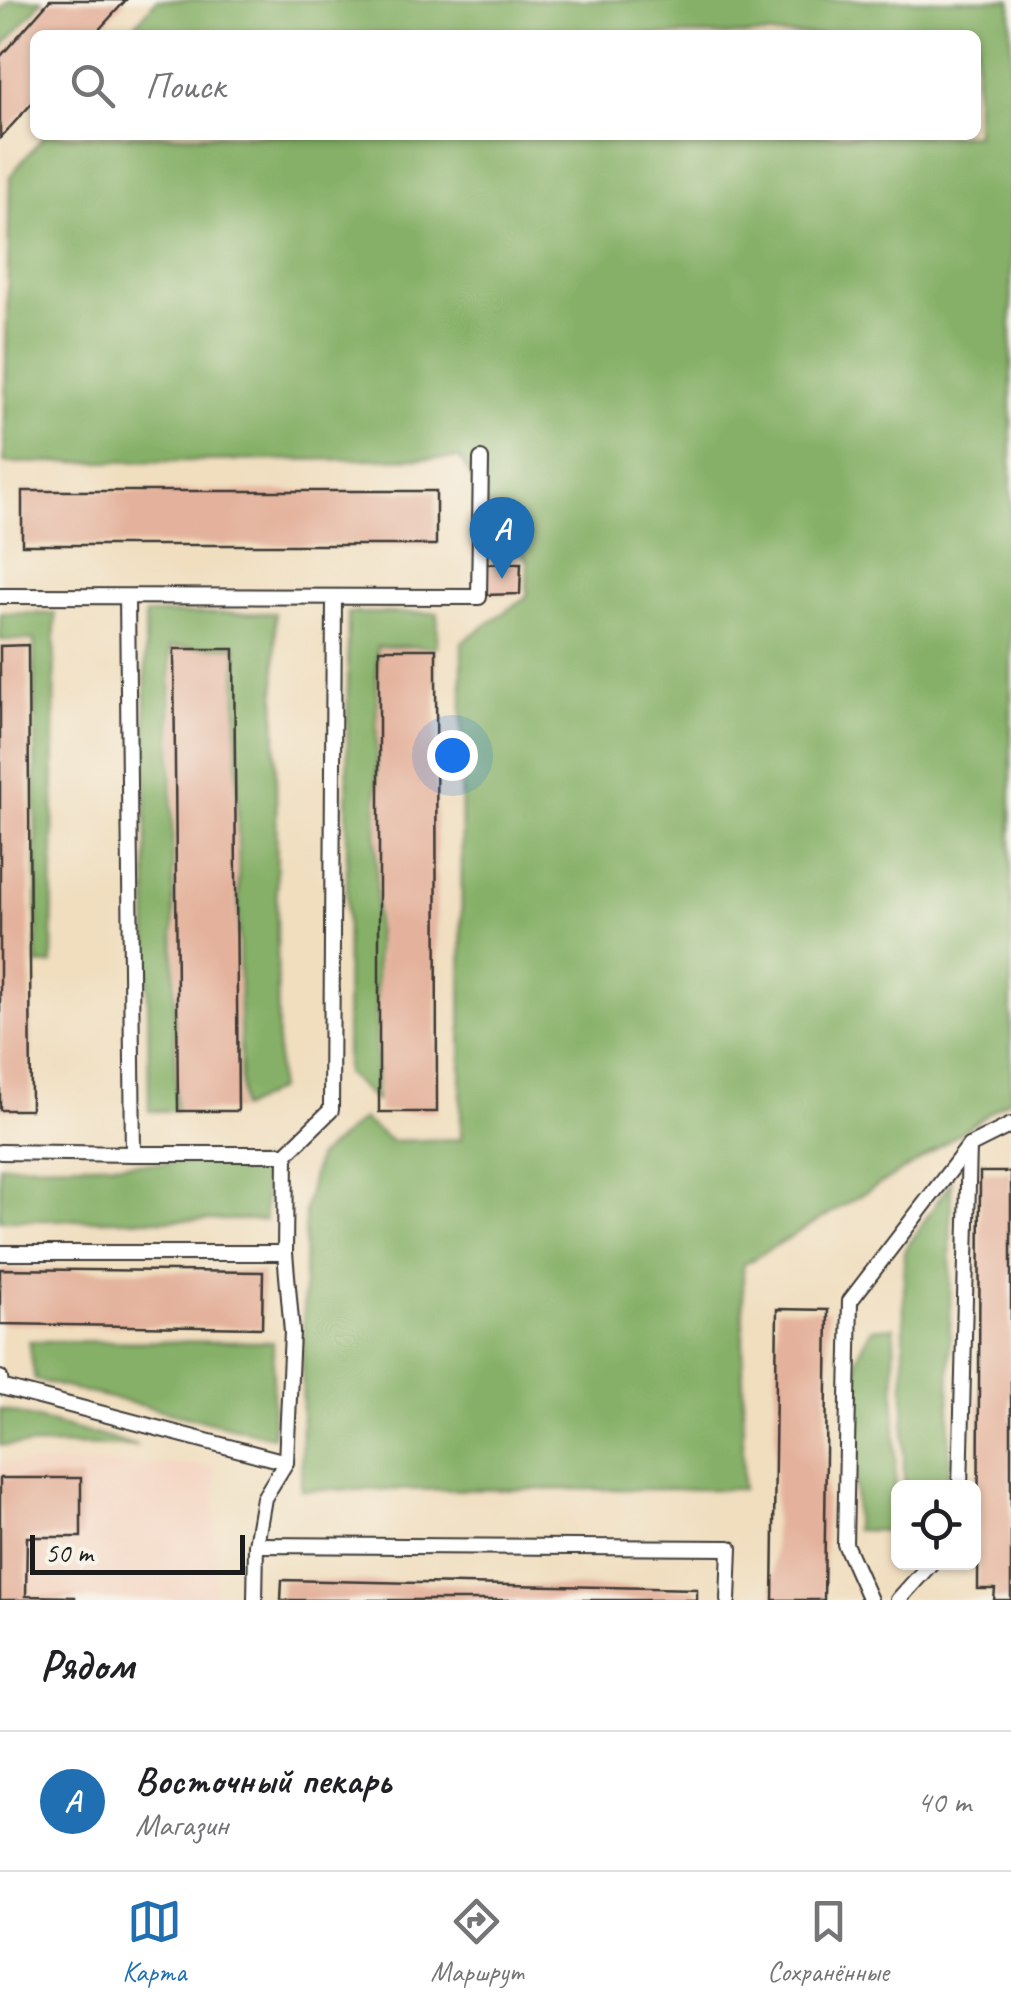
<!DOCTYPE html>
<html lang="ru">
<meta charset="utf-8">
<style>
:root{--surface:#fff;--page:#f2f2f2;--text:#202124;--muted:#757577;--line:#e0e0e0;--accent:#1f6fb2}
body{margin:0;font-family:Caveat,sans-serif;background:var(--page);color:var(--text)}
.controls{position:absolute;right:30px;bottom:30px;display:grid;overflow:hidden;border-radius:15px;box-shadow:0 2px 8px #0004}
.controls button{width:90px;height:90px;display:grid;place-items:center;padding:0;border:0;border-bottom:2px solid var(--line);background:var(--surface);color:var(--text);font:50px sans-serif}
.scale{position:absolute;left:30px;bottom:25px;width:215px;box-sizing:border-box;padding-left:10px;border:5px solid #1c1c1c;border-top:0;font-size:28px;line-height:35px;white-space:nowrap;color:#1c1c1c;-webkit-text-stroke:8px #f7f3e8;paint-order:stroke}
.you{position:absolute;left:452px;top:755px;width:35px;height:35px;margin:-25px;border:8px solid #fff;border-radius:50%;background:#1a73e8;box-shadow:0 0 0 15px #1a73e833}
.badge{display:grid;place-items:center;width:65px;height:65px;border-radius:50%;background:var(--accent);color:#fff;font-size:32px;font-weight:700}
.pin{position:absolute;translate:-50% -82px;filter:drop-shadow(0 2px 5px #0008)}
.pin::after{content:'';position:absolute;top:52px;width:35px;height:30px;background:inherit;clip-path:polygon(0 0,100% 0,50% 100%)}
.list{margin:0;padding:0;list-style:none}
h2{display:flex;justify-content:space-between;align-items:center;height:130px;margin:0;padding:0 40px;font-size:42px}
h2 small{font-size:32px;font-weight:400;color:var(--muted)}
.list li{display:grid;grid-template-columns:65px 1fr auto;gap:30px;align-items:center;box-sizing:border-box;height:140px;padding:0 40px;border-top:2px solid var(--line)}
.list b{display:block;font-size:38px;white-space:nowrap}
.list p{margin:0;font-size:32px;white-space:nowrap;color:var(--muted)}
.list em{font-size:32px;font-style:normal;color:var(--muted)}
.icon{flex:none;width:55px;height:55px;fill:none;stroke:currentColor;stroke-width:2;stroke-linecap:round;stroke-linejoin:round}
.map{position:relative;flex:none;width:1011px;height:1600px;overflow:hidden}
.search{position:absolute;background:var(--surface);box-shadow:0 2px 8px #0004;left:30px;right:30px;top:30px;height:110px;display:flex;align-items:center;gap:25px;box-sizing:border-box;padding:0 35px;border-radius:15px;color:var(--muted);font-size:38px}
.sheet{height:270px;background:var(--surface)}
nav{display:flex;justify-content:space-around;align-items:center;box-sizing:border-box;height:140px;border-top:2px solid var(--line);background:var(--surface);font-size:28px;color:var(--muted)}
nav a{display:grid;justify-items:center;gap:5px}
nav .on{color:var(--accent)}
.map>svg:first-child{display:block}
.built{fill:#f4d3c0}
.forest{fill:#86b068;stroke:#516642;stroke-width:2.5}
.building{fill:#e4b29c}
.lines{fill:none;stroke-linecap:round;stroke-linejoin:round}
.service-casing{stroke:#3c3934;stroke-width:18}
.service{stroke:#fff;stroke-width:14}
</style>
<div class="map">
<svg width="1011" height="1600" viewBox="0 0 1011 1600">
<rect width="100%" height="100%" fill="#f7f3e8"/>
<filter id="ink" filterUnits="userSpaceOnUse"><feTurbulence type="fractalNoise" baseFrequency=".01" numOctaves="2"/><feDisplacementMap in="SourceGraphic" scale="20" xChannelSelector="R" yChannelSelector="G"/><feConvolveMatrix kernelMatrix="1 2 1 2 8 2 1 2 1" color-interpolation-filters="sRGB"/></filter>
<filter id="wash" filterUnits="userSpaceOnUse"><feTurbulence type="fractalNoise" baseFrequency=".0048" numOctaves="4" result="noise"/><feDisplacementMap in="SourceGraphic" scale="40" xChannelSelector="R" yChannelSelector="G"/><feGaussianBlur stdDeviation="2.25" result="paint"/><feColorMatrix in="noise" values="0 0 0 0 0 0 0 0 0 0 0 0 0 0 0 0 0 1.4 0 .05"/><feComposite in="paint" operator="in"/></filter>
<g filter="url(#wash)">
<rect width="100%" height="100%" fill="#f0debf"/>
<path class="built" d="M0,1463L215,1465V1600H0Z"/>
<g class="forest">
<path d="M10,0H43L0,50V11Z"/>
<path d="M156,0H1011V1098L919,1161L743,1265V1489L301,1490L305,1210L317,1158L362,1119L391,1141L461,1139L462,642L527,596L528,562L495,517L460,458L4,463L10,176L45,135H976V35H127Z"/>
<path d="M0,613L55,614L52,964L37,965L34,640H0Z"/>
<path d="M275,613L278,1089L241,1109L236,647H170L176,1111H149L145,614Z"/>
<path d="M348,613H438L437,646L377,647L376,1101L346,1074Z"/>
<path d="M264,1162L265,1220H0V1165Z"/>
<path d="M951,1181L949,1487H904V1252Z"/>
<path d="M894,1327L896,1531L855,1530L857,1358L871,1329Z"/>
<path d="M29,1341L273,1342V1437L35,1380Z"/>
<path d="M0,1409L138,1446L0,1445Z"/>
</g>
<g id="blocks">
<g class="building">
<path d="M50,0H126L94,35H35V100L0,138V57Z"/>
<rect x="22" y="491" width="414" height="54"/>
<path d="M521,563L520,594L483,595L484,564Z"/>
<path d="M28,645L31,1110H0V646Z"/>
<path d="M174,649H234L238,1111H178Z"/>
<path d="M379,649H436L437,1112H379Z"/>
<path d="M980,1172H1011V1600H994L995,1589H978Z"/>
<path d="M0,1269L263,1272L262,1328L0,1324Z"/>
<path d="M777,1309L828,1310L824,1600H773Z"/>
<path d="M0,1478H81V1537H27L26,1596L75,1597V1600H0Z"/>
<path d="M282,1580L697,1589V1600H281Z"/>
</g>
</g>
</g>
<g filter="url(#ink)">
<use href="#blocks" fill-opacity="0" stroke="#3c3934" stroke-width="2.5"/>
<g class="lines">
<defs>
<g id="service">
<path d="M0,596L479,597L481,459"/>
<path d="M0,1152L133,1154L127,597"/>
<path d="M133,1154H286L331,1110L334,597"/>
<path d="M0,1253H285"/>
<path d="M0,1378L1,1387L286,1462"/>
<path d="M960,1488L969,1146L1011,1125"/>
<path d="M256,1545L730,1548L728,1600"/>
<path d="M255,1600L256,1545L264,1498L286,1462L292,1332L285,1253L286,1154"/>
<path d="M870,1600L845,1544L850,1301L969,1146"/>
<path d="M898,1600L932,1562"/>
</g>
</defs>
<use href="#service" class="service-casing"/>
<use href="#service" class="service"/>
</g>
</g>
</svg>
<div class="controls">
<button><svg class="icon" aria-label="locate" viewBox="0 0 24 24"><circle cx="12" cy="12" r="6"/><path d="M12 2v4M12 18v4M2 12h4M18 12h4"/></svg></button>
</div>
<div class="scale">50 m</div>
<div class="you"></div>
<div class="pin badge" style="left:502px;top:579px">A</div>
<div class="search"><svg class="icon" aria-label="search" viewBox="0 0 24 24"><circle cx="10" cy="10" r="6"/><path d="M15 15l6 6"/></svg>Поиск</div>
</div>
<section class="sheet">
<h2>Рядом<small></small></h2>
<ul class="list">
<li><span class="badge">A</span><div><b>Восточный пекарь</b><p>Магазин</p></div><em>40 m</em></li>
</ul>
</section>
<nav>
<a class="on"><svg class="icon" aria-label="map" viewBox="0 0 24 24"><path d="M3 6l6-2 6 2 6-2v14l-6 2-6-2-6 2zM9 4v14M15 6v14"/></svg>Карта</a>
<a><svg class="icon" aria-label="directions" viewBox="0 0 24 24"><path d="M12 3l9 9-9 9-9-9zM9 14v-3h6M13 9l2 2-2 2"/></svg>Маршрут</a>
<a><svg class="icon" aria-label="saved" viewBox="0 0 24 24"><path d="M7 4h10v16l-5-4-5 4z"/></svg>Сохранённые</a>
</nav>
